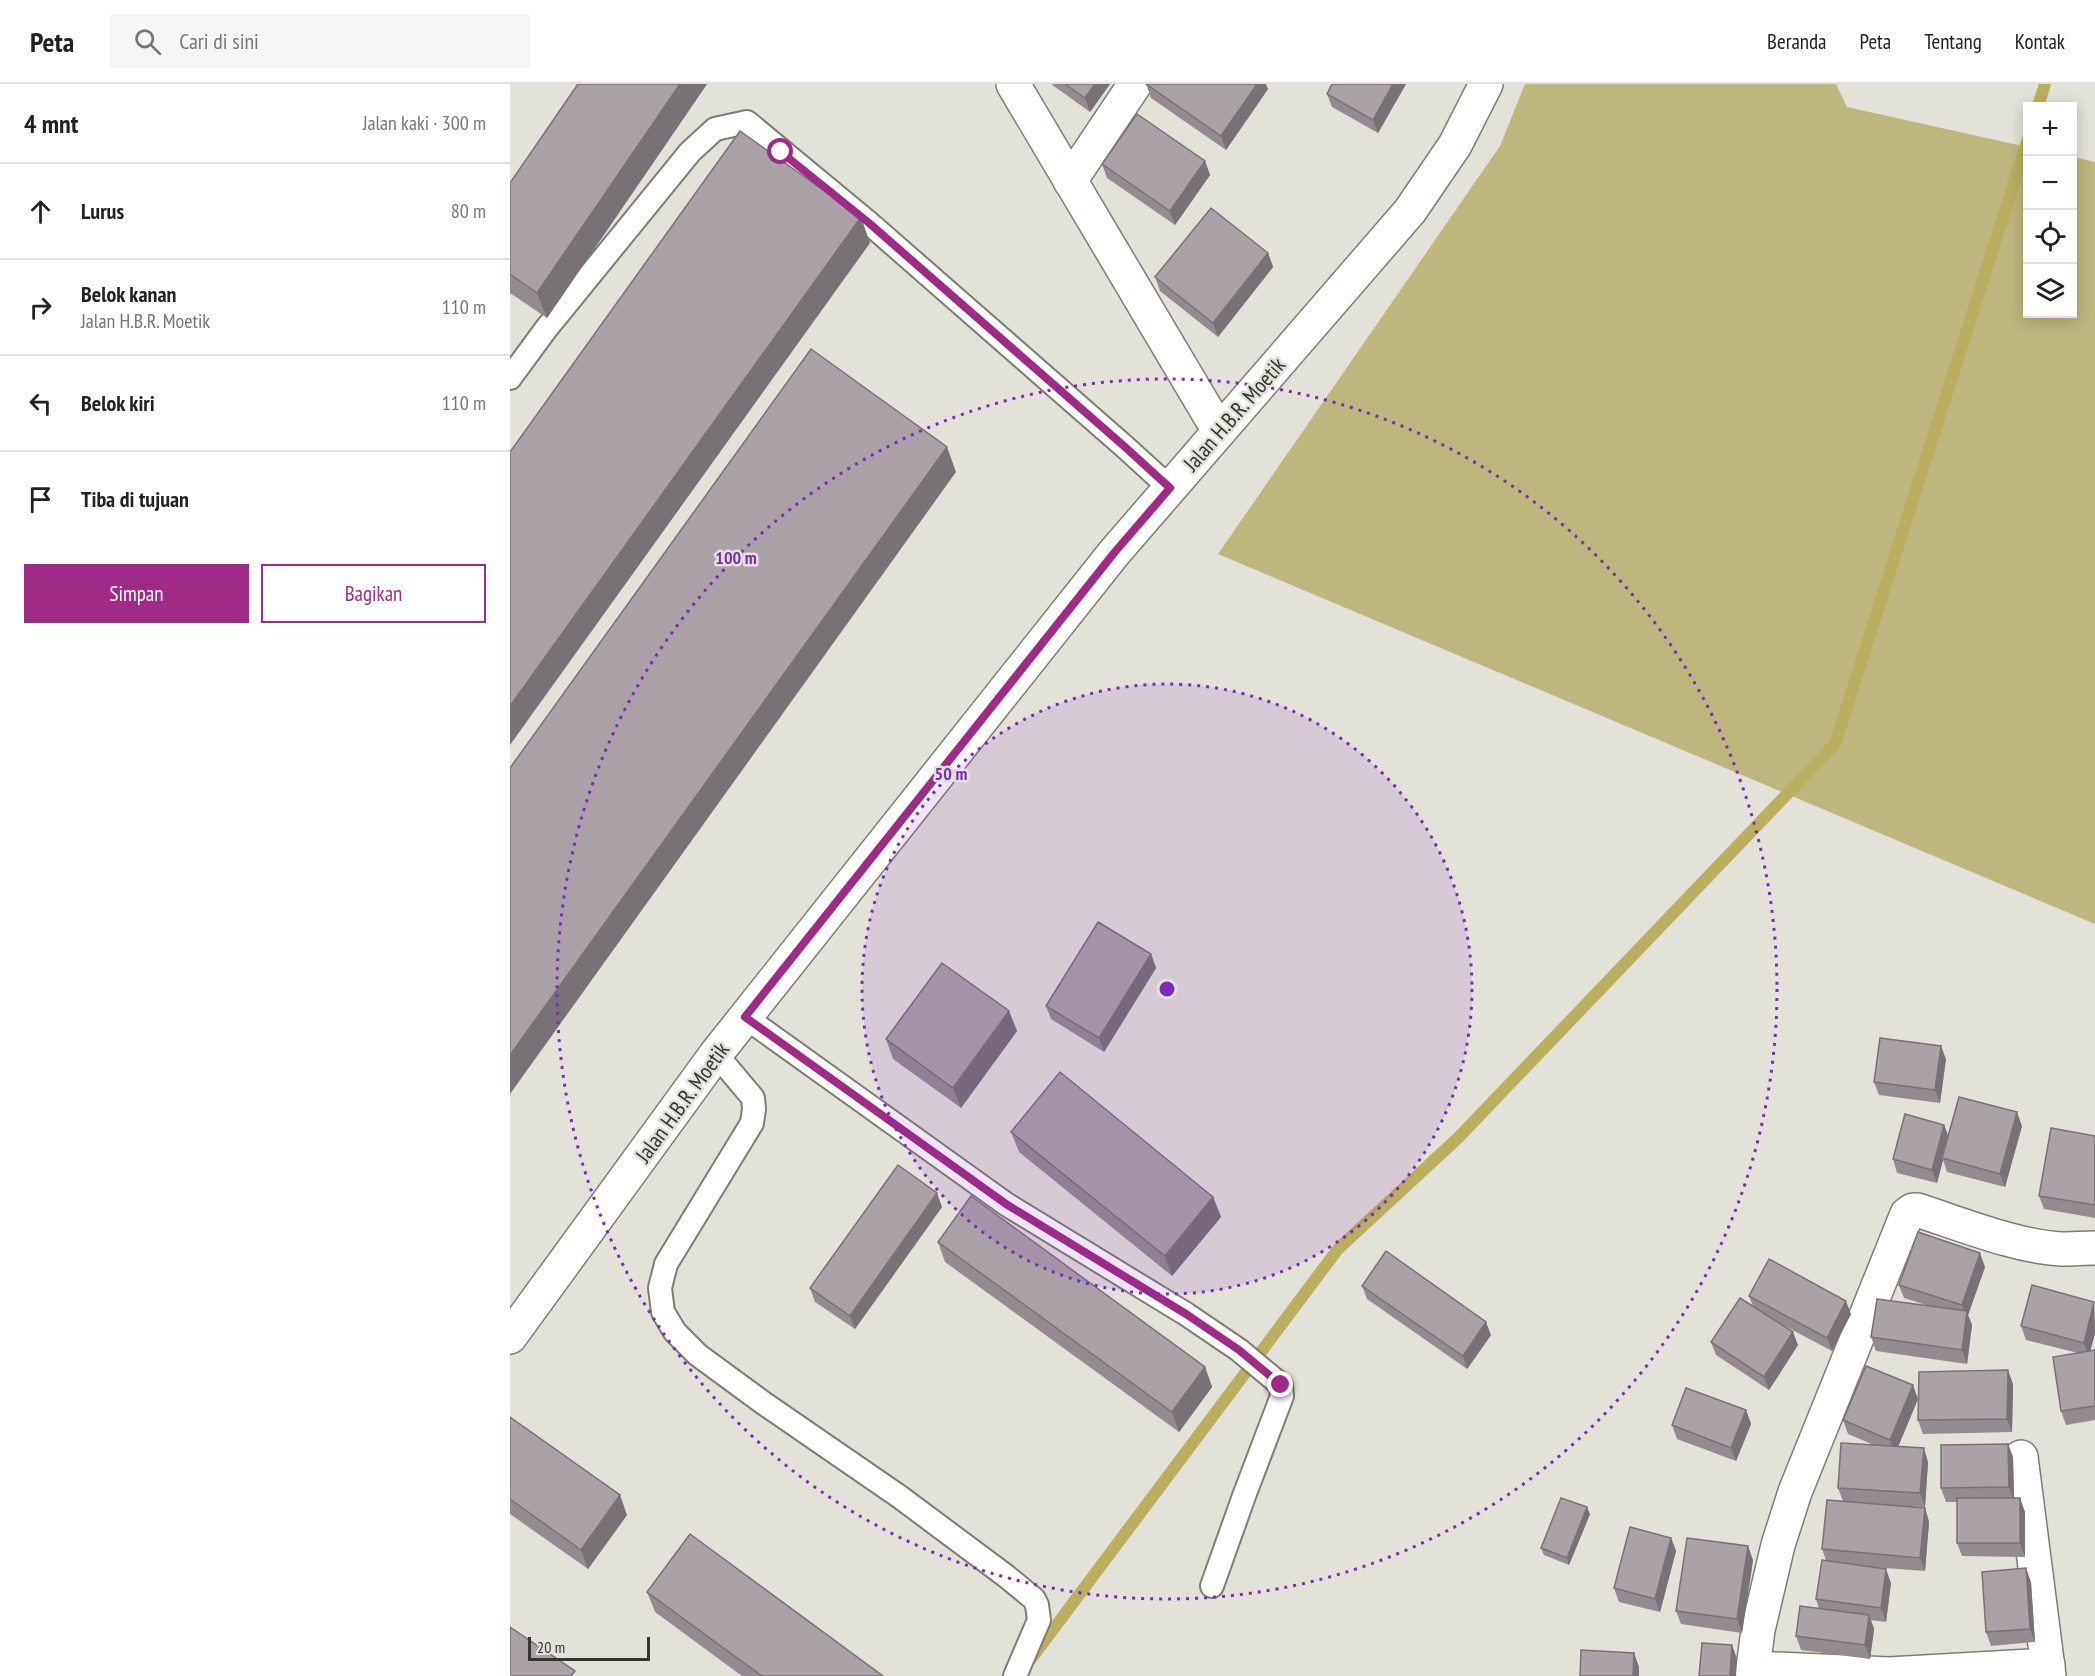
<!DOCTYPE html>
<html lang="id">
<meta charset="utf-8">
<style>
:root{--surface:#fff;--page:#f6f6f6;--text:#222;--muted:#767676;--line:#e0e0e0;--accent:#a02b86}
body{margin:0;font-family:"PT Sans Narrow",sans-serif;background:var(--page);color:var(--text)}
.controls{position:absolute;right:18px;top:18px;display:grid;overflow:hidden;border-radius:0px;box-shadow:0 3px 15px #0003}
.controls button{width:54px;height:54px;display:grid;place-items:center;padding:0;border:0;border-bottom:2px solid var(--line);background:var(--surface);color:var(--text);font:30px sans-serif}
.scale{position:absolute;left:18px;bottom:15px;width:122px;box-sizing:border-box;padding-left:6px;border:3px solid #353531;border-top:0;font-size:16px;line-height:21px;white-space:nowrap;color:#353531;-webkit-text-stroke:4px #e3e2d9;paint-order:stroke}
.stop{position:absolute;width:18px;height:18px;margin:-14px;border:4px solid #a02b86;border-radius:50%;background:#fff}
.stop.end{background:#a02b86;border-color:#fff;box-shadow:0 2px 6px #0008}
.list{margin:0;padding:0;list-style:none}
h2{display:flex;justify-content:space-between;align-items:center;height:78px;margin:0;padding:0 24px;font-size:26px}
h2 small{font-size:20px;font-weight:400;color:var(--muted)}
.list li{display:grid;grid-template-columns:39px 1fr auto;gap:18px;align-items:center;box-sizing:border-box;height:96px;padding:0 24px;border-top:2px solid var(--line)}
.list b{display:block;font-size:22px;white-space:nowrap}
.list p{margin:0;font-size:20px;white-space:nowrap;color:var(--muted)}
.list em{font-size:20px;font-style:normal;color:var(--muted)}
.actions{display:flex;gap:12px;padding:18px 24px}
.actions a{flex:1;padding:14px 0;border:2px solid var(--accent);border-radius:0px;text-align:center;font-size:21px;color:var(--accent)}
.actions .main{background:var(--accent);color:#fff}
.icon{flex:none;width:33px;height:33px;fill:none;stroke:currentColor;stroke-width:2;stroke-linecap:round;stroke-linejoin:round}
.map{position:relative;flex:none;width:1585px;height:1592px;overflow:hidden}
header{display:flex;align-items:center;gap:36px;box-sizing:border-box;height:84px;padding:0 30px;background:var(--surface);border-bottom:2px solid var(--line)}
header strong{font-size:28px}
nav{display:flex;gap:33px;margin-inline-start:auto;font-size:21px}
.search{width:420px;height:54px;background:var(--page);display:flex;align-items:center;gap:15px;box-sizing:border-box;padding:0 21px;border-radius:0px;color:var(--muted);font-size:22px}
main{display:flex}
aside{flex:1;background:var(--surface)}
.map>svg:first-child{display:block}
.green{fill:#bdb67d}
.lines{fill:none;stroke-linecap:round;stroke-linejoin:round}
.stream{stroke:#b9af5f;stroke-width:12}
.lane-casing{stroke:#7e7d74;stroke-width:26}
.street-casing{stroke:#7e7d74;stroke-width:36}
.secondary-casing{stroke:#7e7d74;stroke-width:36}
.lane{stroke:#fff;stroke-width:22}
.street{stroke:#fff;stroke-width:33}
.secondary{stroke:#fff;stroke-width:33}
.wall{fill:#938b90}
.shaded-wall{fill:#787176}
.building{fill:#aba2a8;stroke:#787176;stroke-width:1.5}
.route{stroke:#a02b86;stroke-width:8}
.ring{fill:none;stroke:#7b2cbf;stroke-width:3;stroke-dasharray:3 6}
.labels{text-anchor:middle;stroke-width:5;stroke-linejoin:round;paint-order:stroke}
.street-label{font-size:22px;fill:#353531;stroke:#e3e2d9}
.centre{fill:#7b2cbf;stroke:#e3e2d9;stroke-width:3}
.ring-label{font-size:18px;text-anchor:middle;font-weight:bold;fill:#7b2cbf;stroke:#e3e2d9;stroke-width:5;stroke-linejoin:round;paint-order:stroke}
</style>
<header>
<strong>Peta</strong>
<div class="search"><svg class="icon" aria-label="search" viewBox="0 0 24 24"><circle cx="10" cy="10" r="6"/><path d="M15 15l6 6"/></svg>Cari di sini</div>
<nav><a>Beranda</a><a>Peta</a><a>Tentang</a><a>Kontak</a></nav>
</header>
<main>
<aside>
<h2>4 mnt<small>Jalan kaki · 300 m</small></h2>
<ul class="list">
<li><svg class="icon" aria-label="ahead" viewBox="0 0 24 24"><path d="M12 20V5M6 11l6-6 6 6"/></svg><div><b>Lurus</b></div><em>80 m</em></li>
<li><svg class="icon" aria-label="right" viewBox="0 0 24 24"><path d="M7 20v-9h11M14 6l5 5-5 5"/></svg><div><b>Belok kanan</b><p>Jalan H.B.R. Moetik</p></div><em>110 m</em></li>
<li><svg class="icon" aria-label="left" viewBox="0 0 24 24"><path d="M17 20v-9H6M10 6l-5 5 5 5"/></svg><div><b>Belok kiri</b></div><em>110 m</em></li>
<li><svg class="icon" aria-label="arrive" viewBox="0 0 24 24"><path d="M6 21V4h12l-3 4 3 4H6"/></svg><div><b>Tiba di tujuan</b></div></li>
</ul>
<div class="actions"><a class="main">Simpan</a><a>Bagikan</a></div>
</aside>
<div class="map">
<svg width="1585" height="1592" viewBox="0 0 1585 1592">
<rect width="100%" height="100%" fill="#e3e2d9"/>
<path class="green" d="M1015,0H1326L1337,23L1517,63L1518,230H1562L1563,73L1585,78V840L708,470L990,62Z"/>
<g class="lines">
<g class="stream">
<path d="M1528,22L1535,0"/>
<path d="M521,1575L828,1165L948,1054L1325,660L1518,55"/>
</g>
<defs>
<g id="lane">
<path d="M0,294L36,245L180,68L205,45L237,38L359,139L615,363L660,404"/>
<path d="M235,933L496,1120L676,1230L729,1266L771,1301L772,1312L734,1412L702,1502"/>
<path d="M206,970L243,1014L244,1025L242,1039L156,1180L150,1204L153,1228L165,1248L188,1271L252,1318L390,1413L496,1492L524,1515L527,1521L529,1536L505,1592"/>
</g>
<g id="street">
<path d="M503,0L709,347"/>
<path d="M560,97L625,0"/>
<path d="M1511,1373L1539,1592"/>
<path d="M1243,1584L1379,1590L1538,1581"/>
<path d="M1242,1592L1248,1546L1268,1461L1285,1408L1397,1130L1403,1126H1407C1451,1140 1507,1163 1552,1165C1563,1165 1574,1164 1585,1164"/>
</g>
<path id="secondary" d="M0,1253L206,970L604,469L900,127L945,61L976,0"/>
</defs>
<use href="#lane" class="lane-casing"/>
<use href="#street" class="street-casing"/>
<use href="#secondary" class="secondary-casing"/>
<use href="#lane" class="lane"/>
<use href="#street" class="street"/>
<use href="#secondary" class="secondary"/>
</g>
<g class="wall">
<path d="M68,0H197L37,234L0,209V99Z"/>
<path d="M541,0H600L580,28Z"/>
<path d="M636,0L758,5L716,66L641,14Z"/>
<path d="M896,0L868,49L822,23L817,10Z"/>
<path d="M695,77L700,91L665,141L597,94L592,80Z"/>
<path d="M758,169L763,183L708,253L650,207L645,193Z"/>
<path d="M641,870L646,884L594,968L541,935L536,922Z"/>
<path d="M499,927L507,947L451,1024L383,975L376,955Z"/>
<path d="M1436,975L1430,1019L1369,1011L1364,998Z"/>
<path d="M1434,1041L1438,1052L1512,1042L1495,1103L1437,1088L1433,1076L1427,1099L1387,1089L1383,1075Z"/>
<path d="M501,1048L703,1113L711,1133L662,1192L509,1068Z"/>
<path d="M1585,1052V1134L1534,1125L1529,1112Z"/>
<path d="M432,1123L345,1245L305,1218L300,1204Z"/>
<path d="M428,1158L695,1283L702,1303L669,1348L435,1178Z"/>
<path d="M1475,1183L1458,1231L1462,1241L1457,1280L1366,1267L1361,1253L1416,1221L1394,1214L1389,1201Z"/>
<path d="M852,1202L981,1251L957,1285L857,1215Z"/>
<path d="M1239,1212L1341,1230L1322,1267L1273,1241L1288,1261L1259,1306L1206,1271L1201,1258L1243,1222Z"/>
<path d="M1584,1218L1585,1249L1580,1267L1585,1266V1336L1556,1341L1551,1327L1568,1269L1516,1256L1511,1242Z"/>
<path d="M1503,1300L1502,1348L1413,1350L1408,1336Z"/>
<path d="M1408,1315L1388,1363L1418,1378L1415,1423L1348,1419L1415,1424L1419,1438L1415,1487L1361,1483L1381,1499L1376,1538L1361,1536L1364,1545L1360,1575L1291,1566L1286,1552L1309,1525L1306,1515L1316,1476L1312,1465L1333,1417L1328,1404L1364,1361L1338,1350L1333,1336Z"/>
<path d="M1236,1326L1241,1340L1226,1377L1167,1355L1162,1341Z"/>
<path d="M0,1333L117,1431L78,1485L0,1430Z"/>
<path d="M1498,1360L1503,1373L1504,1414L1515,1428V1473L1452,1472L1447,1459V1418H1436L1431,1404Z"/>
<path d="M1080,1430L1059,1481L1034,1471L1031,1464Z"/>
<path d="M1161,1454L1166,1467L1150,1528L1109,1518L1104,1504Z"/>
<path d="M1243,1476L1232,1549L1171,1540L1166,1527Z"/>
<path d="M1521,1498L1525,1558L1481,1562L1476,1548Z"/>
<path d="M137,1508L373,1592H232L145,1528Z"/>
</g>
<g class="shaded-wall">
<path d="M170,0H197L37,234L27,209Z"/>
<path d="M585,0H600L580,28L575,14Z"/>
<path d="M747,0H756L758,5L716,66L711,52Z"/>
<path d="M883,0H896L868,49L863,36Z"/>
<path d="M695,77L700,91L665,141L660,127Z"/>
<path d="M351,133L360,159L0,661V622Z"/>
<path d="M758,169L763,183L708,253L703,239Z"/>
<path d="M437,363L446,388L0,1010V971Z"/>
<path d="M641,870L646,884L594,968L589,954Z"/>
<path d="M499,927L507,947L451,1024L443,1004Z"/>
<path d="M1431,962L1436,975L1430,1019L1425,1006Z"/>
<path d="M1507,1028L1512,1042L1495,1103L1490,1090Z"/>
<path d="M1434,1041L1439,1054L1432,1074L1433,1076L1427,1099L1422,1086Z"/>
<path d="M427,1109L432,1123L345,1245L340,1232Z"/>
<path d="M703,1113L711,1133L662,1192L655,1172Z"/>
<path d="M1470,1169L1475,1183L1458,1231L1462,1241L1457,1280L1452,1266L1456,1233L1452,1221Z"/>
<path d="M1336,1217L1341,1230L1322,1267L1317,1254Z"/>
<path d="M1584,1218L1585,1249L1579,1272L1574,1259Z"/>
<path d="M976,1238L981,1251L957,1285L953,1272Z"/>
<path d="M1283,1248L1288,1261L1259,1306L1254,1293Z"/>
<path d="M695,1283L702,1303L669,1348L662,1328Z"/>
<path d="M1498,1286L1503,1300L1502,1348L1497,1335Z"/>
<path d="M1403,1301L1408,1315L1385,1370L1380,1356Z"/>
<path d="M1236,1326L1241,1340L1226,1377L1221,1364Z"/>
<path d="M1498,1360L1503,1373L1504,1417L1499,1403Z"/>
<path d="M1414,1364L1418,1378L1415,1423L1410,1409Z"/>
<path d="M110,1411L117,1431L78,1485L71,1466Z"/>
<path d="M1510,1414L1515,1428V1473L1510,1459Z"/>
<path d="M1077,1423L1080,1430L1059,1481L1057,1474Z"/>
<path d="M1415,1424L1419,1438L1415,1487L1410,1474Z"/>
<path d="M1161,1454L1166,1467L1150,1528L1145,1515Z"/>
<path d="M1238,1462L1243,1476L1232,1549L1227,1535Z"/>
<path d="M1516,1484L1521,1498L1525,1558L1520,1545Z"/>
<path d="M1376,1485L1381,1499L1376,1538L1371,1524Z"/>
<path d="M1359,1531L1364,1545L1360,1575L1355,1561Z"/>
<path d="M1222,1561L1227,1575L1226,1592H1220Z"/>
<path d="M1124,1569L1129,1583V1592H1123Z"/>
</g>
<g class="building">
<path d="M68,0H170L27,209L0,190V99Z"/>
<path d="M555,0H585L575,14Z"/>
<path d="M636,0H747L711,52Z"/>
<path d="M822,0H883L863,36L817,10Z"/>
<path d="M627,30L695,77L660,127L592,80Z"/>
<path d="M230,47L351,133L0,622V368Z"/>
<path d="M701,124L758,169L703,239L645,193Z"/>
<path d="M301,265L437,363L0,971V684Z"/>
<path d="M588,838L641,870L589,954L536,922Z"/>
<path d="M432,879L499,927L443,1004L376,955Z"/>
<path d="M1370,954L1431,962L1425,1006L1364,998Z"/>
<path d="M550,988L703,1113L655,1172L501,1048Z"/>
<path d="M1449,1013L1507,1028L1490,1090L1432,1074Z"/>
<path d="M1395,1030L1434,1041L1422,1086L1383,1075Z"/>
<path d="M1541,1044L1585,1052V1121L1529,1112Z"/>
<path d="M388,1081L427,1109L340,1232L300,1204Z"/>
<path d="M461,1112L695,1283L662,1328L428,1158Z"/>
<path d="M1408,1148L1470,1169L1452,1221L1389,1201Z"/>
<path d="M876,1167L976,1238L953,1272L852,1202Z"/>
<path d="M1259,1175L1336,1217L1317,1254L1239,1212Z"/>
<path d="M1522,1201L1584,1218L1574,1259L1511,1242Z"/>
<path d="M1230,1214L1283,1248L1254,1293L1201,1258Z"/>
<path d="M1367,1215L1457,1227L1452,1266L1361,1253Z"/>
<path d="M1585,1266V1322L1551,1327L1543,1273Z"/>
<path d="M1356,1282L1403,1301L1380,1356L1333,1336Z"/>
<path d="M1498,1286L1497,1335L1408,1336L1409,1288Z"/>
<path d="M1176,1304L1236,1326L1221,1364L1162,1341Z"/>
<path d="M0,1333L110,1411L71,1466L0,1415Z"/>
<path d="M1331,1359L1414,1364L1410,1409L1328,1404Z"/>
<path d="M1498,1360L1499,1403L1431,1404V1361Z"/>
<path d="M1051,1414L1077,1423L1057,1474L1031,1464Z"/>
<rect x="1447" y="1414" width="63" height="45"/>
<path d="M1317,1416L1415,1424L1410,1474L1312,1465Z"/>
<path d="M1120,1443L1161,1454L1145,1515L1104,1504Z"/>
<path d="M180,1450L373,1592H252L137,1508Z"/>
<path d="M1177,1454L1238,1462L1227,1535L1166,1527Z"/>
<path d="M1312,1476L1376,1485L1371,1524L1306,1515Z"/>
<path d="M1516,1484L1520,1545L1476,1548L1472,1488Z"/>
<path d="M1290,1522L1359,1531L1355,1561L1286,1552Z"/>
<path d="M0,1543L65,1587L61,1592H0Z"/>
<path d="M1192,1559L1222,1561L1220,1592H1189Z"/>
<path d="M1071,1566L1124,1569L1123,1592H1070Z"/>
</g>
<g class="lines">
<path class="route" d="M271,68L359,139L615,363L660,404L604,469L235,933L496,1120L676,1230L729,1266L771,1301"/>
</g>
<circle cx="657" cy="905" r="305" fill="#7b2cbf" fill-opacity=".12"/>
<g class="ring">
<circle cx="657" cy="905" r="305"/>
<circle cx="657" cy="905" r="610"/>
</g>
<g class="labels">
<g class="street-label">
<text transform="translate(724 330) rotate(-49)" y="8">Jalan H.B.R. Moetik</text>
<text transform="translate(172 1018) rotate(-54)" y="8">Jalan H.B.R. Moetik</text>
</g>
</g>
<circle cx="657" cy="905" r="9" class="centre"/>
<g class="ring-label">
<text x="226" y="480">100 m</text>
<text x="441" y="696">50 m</text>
</g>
</svg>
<div class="controls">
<button>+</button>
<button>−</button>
<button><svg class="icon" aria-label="locate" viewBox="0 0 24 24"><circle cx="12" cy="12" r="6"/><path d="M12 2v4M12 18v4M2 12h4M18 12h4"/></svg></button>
<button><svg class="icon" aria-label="layers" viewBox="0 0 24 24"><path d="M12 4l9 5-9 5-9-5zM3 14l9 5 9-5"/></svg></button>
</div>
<div class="scale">20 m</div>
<div class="stop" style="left:271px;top:68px"></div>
<div class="stop end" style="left:771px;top:1301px"></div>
</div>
</main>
